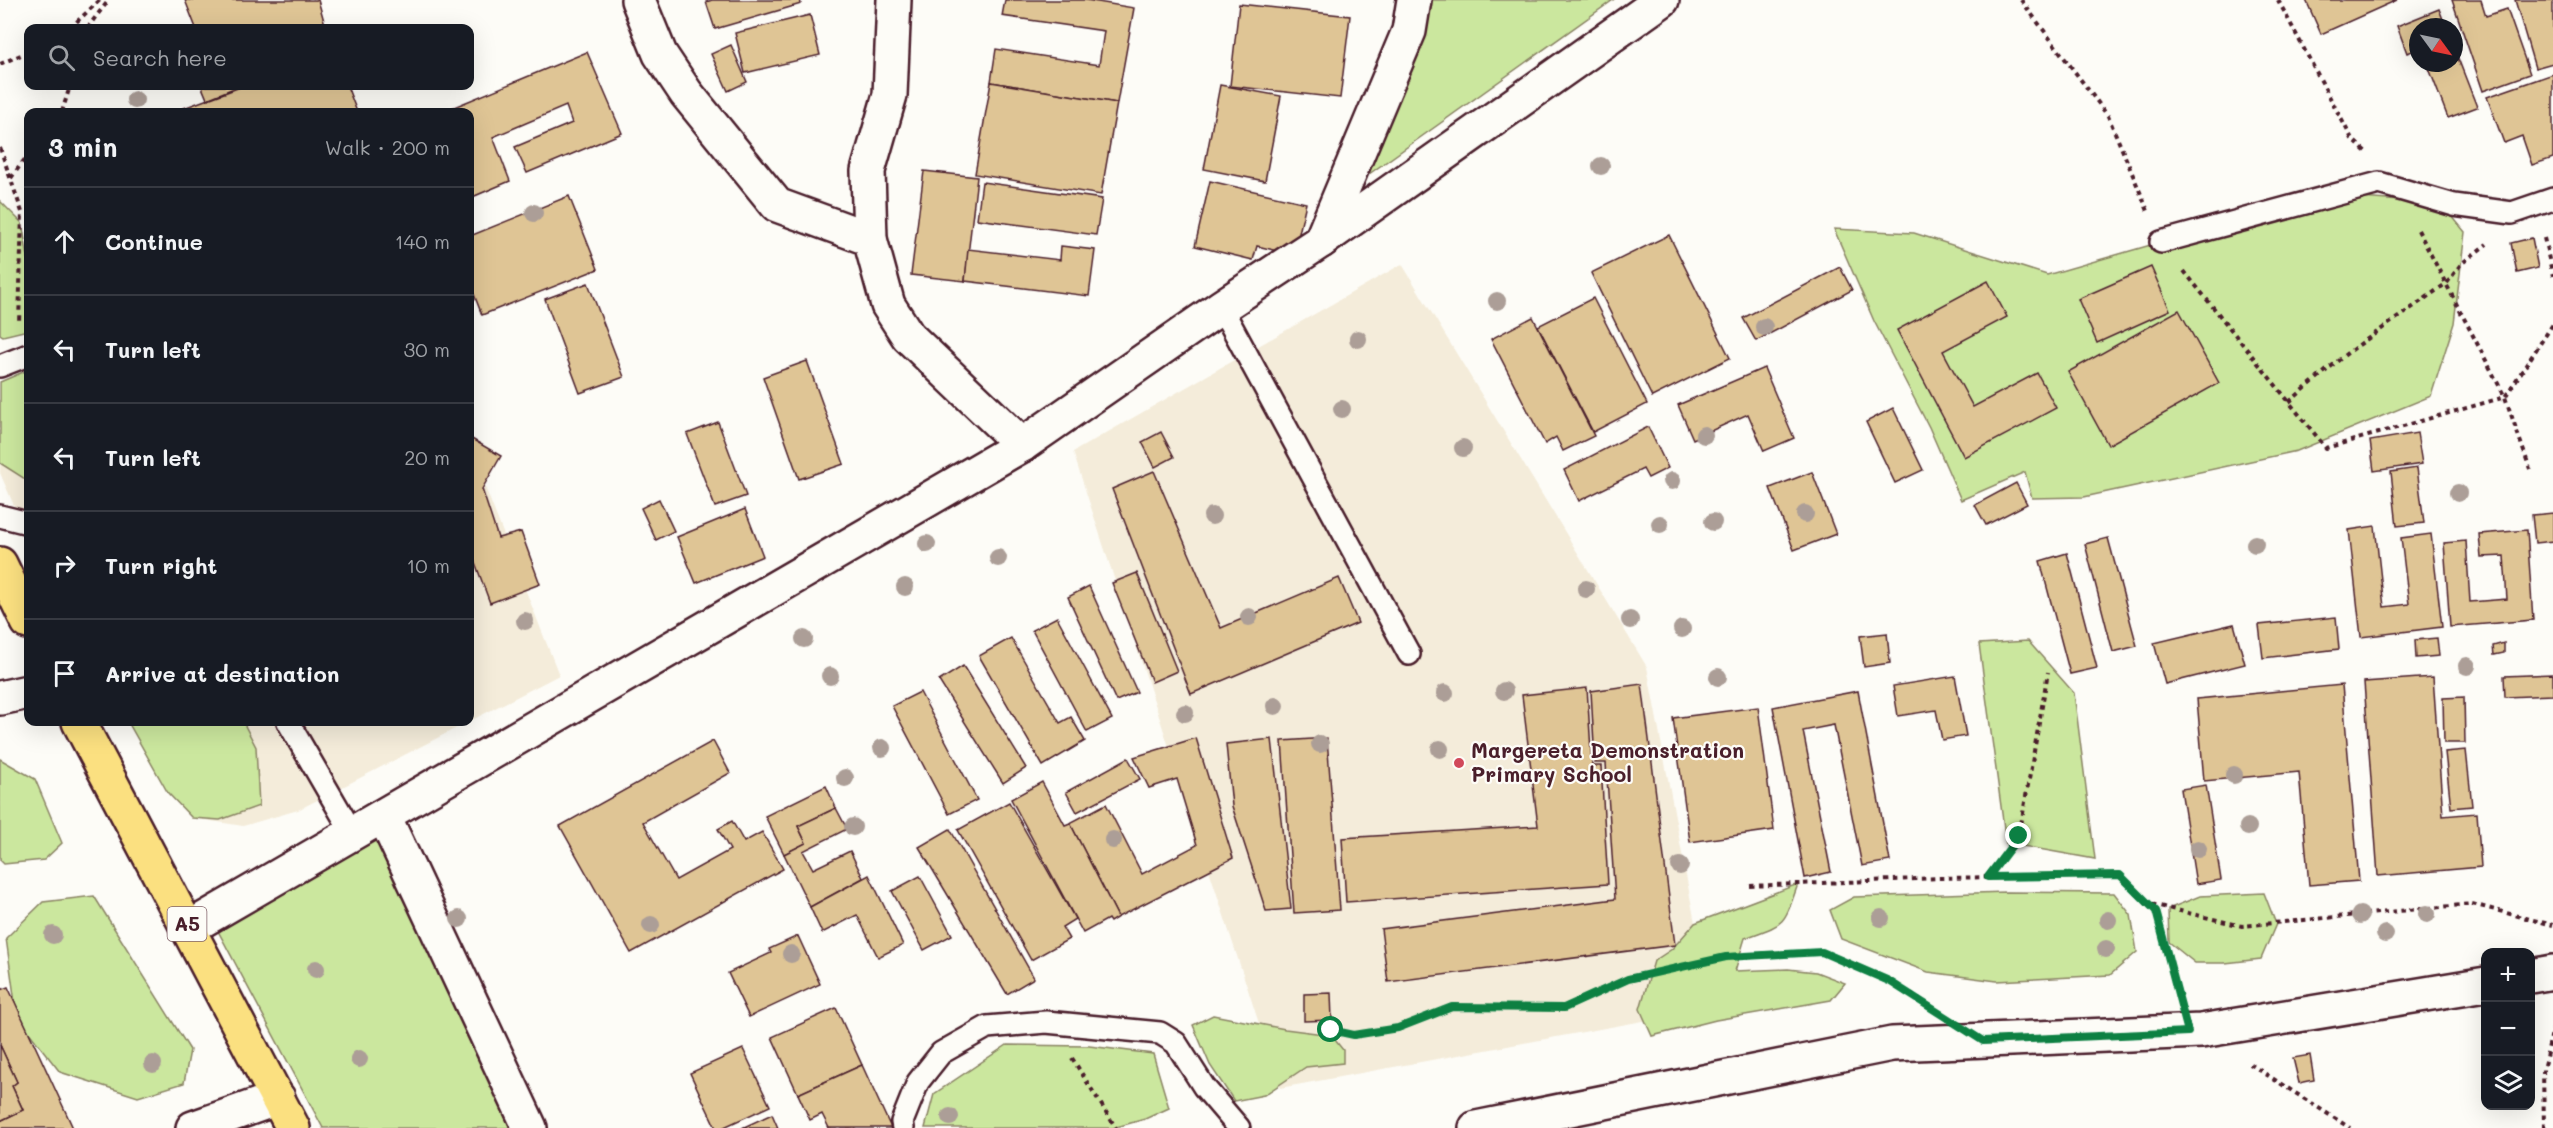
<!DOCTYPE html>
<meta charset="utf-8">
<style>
:root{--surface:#171b24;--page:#20242c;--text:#f1f3f6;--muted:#9ea1a6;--line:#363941}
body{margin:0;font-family:Mali,sans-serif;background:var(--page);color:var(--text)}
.controls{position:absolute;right:18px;bottom:18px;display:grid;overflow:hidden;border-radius:12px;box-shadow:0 6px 24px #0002}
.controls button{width:54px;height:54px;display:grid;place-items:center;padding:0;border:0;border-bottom:2px solid var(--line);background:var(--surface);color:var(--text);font:30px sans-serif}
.compass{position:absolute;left:2409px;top:18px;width:54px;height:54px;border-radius:50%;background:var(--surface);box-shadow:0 6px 24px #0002;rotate:123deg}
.stop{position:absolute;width:18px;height:18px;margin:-14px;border:4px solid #0b8043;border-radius:50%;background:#fff}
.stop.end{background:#0b8043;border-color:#fff;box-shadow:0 2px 6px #0008}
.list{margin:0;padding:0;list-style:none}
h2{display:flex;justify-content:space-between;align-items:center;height:78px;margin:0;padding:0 24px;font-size:26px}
h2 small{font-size:20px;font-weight:400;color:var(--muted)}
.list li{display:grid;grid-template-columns:39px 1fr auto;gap:18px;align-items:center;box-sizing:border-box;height:108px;padding:0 24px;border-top:2px solid var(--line)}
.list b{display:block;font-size:22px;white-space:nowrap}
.list em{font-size:20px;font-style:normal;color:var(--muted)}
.icon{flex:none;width:33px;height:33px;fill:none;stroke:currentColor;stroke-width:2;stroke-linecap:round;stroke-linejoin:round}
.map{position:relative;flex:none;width:2553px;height:1128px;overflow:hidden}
.search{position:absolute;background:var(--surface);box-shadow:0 6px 24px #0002;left:24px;top:24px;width:450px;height:66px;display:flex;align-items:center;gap:15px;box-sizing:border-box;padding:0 21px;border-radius:12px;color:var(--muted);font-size:22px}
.panel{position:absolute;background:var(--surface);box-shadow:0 6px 24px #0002;left:24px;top:108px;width:450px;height:618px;border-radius:12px}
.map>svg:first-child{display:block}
.built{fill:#f4ecda}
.green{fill:#cbe79e;stroke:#8a8364;stroke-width:1.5}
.building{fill:#dfc595;stroke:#4a1f2b;stroke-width:1.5}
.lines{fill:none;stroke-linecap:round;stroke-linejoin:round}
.service-casing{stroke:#4a1f2b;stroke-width:26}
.minor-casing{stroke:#4a1f2b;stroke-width:38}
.trunk-casing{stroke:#4a1f2b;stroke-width:38}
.path{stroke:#4a1f2b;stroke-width:4;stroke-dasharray:4.5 4.5;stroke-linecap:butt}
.service{stroke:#fdfcf7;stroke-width:21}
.minor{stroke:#fdfcf7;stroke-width:33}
.trunk{stroke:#fbe080;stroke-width:33}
.tree{fill:#ac9e97}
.route{stroke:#0b8043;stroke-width:8}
.poi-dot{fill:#d1495b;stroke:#fdfcf7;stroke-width:2}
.labels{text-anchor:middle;stroke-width:4.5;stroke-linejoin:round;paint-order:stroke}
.shield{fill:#fdfcf7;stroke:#806168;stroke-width:1.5}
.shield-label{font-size:20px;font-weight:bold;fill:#4a1f2b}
.poi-label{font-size:21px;font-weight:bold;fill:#4a1f2b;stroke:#fdfcf7;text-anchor:start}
</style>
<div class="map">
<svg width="2553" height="1128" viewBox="0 0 2553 1128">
<rect width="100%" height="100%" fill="#fdfcf7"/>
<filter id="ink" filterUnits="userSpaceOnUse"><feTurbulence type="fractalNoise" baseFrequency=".0167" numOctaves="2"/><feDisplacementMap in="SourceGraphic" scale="12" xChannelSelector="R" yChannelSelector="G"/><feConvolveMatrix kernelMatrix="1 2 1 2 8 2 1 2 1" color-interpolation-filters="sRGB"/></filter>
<g filter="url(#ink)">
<g class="built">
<path d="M1402,264L1647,667L1695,923L1719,1007L1280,1088L1073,452Z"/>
<path d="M28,370V538L0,473V382Z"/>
<path d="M470,449L559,675L298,810L243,826L192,818L168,793L128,722H470Z"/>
</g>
<g class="green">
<path d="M1416,0H1613L1348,189Z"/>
<path d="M2347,197L2442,204L2465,232L2454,323L2431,396L2297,451L2084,497L2032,498L2025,472L1961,500L1929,427L1874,321L1834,229L1914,233L2047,275L2161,242Z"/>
<path d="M0,201L22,223L28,257V330L3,336L0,334Z"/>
<path d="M28,370V481L0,463V382Z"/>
<path d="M2028,641L2074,693L2095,859L2006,843L1979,644Z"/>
<path d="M128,722H243L256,747L259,806L220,820L192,818L168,793Z"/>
<path d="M0,759L35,779L62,843L44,860L4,864L0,860Z"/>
<path d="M380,834L515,1128H323L217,929Z"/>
<path d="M1798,884C1783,927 1786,923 1745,938L1735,971L1788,969L1816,972L1845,983L1831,1000L1716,1020L1652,1036L1640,1009L1654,961L1672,949L1695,923Z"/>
<path d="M2006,892L2114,893L2131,915L2137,952L2110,975L1997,981L1928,972L1841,939L1830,910L1854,897Z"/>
<path d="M2264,893L2276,924L2261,959L2225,963H2195L2169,942L2168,909L2200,896Z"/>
<path d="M94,896L190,1050L184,1083L138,1097L60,1072L17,1017L6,938L43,902Z"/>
<path d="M1213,1015L1285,1029L1331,1035L1343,1050V1063L1306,1067L1264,1095L1234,1101L1210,1065L1193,1025Z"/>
<path d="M1007,1045L1089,1046L1153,1054L1169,1108L1145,1119L1113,1128H925L934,1094Z"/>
</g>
<g class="building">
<path d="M185,0H318L326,28H196Z"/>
<path d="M712,0H800L801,4L715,29L706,2Z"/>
<path d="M1005,0H1086L1134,8L1117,103L991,82L996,49L1099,65L1104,31L1002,16Z"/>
<path d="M2306,0H2397L2321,34Z"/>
<path d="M2452,0H2481L2486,16L2507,9L2530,74L2483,91Z"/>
<path d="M2515,0H2553V63L2535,68Z"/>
<path d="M1239,4L1350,16L1340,98L1230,86Z"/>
<path d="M2439,9L2446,27H2418V49L2407,53L2397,26Z"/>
<path d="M810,15L820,55L745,73L735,33Z"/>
<path d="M731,45L747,82L728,91L711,54Z"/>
<path d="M2454,48L2477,107L2448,118L2427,63H2454Z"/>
<path d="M587,52L622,133L527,173L515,147L572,123L566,106L493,137L510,181L470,198V112H442Z"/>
<path d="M2553,74V158L2532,165L2522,136L2504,143L2487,97Z"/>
<path d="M991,82L1117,103L1101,195L975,174Z"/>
<path d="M1220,85L1281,96L1265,181L1204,169Z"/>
<path d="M207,86H239L207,99L202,87Z"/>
<path d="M243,86H347L357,112H173Z"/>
<path d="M924,171L977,177L965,281L911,275Z"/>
<path d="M1210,181L1306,203L1294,255L1257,246L1253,260L1195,246Z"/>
<path d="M982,182L1102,199L1096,235L977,219Z"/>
<path d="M569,196L598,269L482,315L470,284V236Z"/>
<path d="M1669,235L1730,358L1652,397L1591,273Z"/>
<path d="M2532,238L2538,268L2517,273L2511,243Z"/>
<path d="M1061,246L1095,250L1089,296L965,281L968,249L1060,260Z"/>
<path d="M1840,267L1852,290L1756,341L1743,318Z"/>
<path d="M2151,267L2170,310L2097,343L2078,299Z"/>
<path d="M1988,281L2007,317L1943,351L1973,407L2037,373L2056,408L1964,457L1897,330Z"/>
<path d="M588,283L624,377L580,393L545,299Z"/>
<path d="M1593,298L1647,404L1593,432L1538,326Z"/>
<path d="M2179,310L2219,383L2108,445L2068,372Z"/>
<path d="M1533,317L1594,436L1563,451L1556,437L1545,444L1491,339Z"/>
<path d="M807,361L844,464L799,479L763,377Z"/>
<path d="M1764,368L1794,438L1764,451L1748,414L1693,439L1678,405Z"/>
<path d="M1893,408L1923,470L1895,483L1866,422Z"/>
<path d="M718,422L746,496L715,507L687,434Z"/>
<path d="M1648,427L1668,468L1648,478L1643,469L1579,501L1564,470Z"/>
<path d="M1161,432L1174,457L1155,467L1142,442Z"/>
<path d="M2417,433L2422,464L2374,471L2370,441Z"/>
<path d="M470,438L501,456L482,489L498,538L521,532L540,584L490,603L473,557H470Z"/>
<path d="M2417,468L2424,523L2397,526L2391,472Z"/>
<path d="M1154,471L1221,628L1339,578L1358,623L1191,694L1112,489Z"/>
<path d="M1812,472L1836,534L1794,550L1770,488Z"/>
<path d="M2016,483L2027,504L1986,525L1975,505Z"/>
<path d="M659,499L674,531L656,540L641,508Z"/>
<path d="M745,509L763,556L696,583L677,537Z"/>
<path d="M2553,513V541L2535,543L2532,515Z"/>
<path d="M2375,526L2384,607L2409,604L2401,538L2431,534L2442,627L2361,637L2349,530Z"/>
<path d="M2527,530L2533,620L2450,627L2444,543L2466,541L2470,602L2507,599L2504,556L2481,557L2479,534Z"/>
<path d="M2108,538L2137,646L2113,652L2085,544Z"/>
<path d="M2067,553L2097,668L2070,674L2040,561Z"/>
<path d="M1137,573L1177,671L1152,682L1112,583Z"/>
<path d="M1089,586L1137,692L1116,701L1068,597Z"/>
<path d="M1057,617L1112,719L1087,732L1032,630Z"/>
<path d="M2336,617L2339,649L2263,658L2259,625Z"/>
<path d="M2234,624L2245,664L2165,684L2154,643Z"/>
<path d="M1887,633L1890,663L1864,667L1860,636Z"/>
<path d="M1011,638L1060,723L1071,717L1085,741L1043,766L979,656Z"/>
<path d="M2437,638L2439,656L2416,658L2415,640Z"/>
<path d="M2504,643V653L2494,655L2493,646Z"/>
<path d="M963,666L1026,768L1003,783L939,681Z"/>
<path d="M2553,674V695L2505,697L2504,676Z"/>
<path d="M1955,676L1966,736L1942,740L1936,710L1898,716L1893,686Z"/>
<path d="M2433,677L2443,816L2477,813L2481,867L2378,876L2364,682Z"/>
<path d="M1642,684L1675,945L1388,982L1381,929L1615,899L1606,763H1595L1591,691Z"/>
<path d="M2342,685L2359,881L2309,885L2299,772L2204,781L2197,699Z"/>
<path d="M1587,688L1592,766H1601L1608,884L1346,902L1342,838L1538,826L1522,695Z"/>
<path d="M1858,691L1890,861L1862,866L1834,725L1803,731L1831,872L1805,878L1773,707Z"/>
<path d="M920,692L977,800L949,814L892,706Z"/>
<path d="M2464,697L2465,743H2444L2443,698Z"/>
<path d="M1758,707L1774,830L1690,842L1673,718Z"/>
<path d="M1196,738L1233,858L1118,917L1070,823L1106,804L1142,874L1197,845L1177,779L1149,788L1134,757Z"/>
<path d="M1327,738L1340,910L1294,913L1282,741Z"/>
<path d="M1272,739L1291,909L1266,911L1232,806L1226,744Z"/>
<path d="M713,741L730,773L643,822L676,880L730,850L718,829L732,821L744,842L762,832L783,869L631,953L560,826Z"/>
<path d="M2466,750L2472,806L2451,808L2445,752Z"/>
<path d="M1128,758L1140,779L1077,812L1066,792Z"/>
<path d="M1042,782L1065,825L1070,823L1118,917L1110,922L1108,919L1083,933L1011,799Z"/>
<path d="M2206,785L2221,880L2196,884L2181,789Z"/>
<path d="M826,786L836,808L798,826L806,843L784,854L765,816Z"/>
<path d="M1009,802L1075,919L1062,927L1069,939L1031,960L958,830Z"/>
<path d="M836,808L847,829L803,851L813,869L850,851L863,878L810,907L784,854L806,843L798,826Z"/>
<path d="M950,829L1034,978L1007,994L919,847Z"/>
<path d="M869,875L903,945L878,957L857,915L822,933L810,907Z"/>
<path d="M920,876L952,935L924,950L892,891Z"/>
<path d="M798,936L820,984L749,1017L728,973L771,953L769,949Z"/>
<path d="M8,987L73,1128H0V1121L23,1110L12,1086L17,1082L0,1045V990Z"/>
<path d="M1331,993L1332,1020L1304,1021V994Z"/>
<path d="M836,1008L862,1065L798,1094L772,1037Z"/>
<path d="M0,1045L17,1082L12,1086L23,1110L0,1121Z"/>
<path d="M743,1049L770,1106L722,1128H716L690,1073Z"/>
<path d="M2310,1055L2314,1080L2299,1083L2293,1058Z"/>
<path d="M862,1065L891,1128H829L822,1114L810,1120L798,1094Z"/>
<path d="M772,1114L778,1128H742Z"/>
</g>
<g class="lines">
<defs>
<g id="service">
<path d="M2161,242L2379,183L2454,205L2512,213L2553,199"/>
<path d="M1221,307L1409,654"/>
<path d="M0,366L28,355"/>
<path d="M0,516L28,523"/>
<path d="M288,722L353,834"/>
<path d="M903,1128L902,1122L918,1082L941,1053L987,1027L1046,1022L1160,1033L1176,1043L1204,1087L1239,1128"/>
</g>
<g id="minor">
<path d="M638,0L660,54L686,93L777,205L870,239"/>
<path d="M894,0L890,95L868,171L870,239L888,305L908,336L1022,445"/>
<path d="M1321,241L1409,31L1414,0"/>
<path d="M0,698L28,692"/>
<path d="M384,816L530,1128"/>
<path d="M189,928L1022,445L1221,307L1321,241L1662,0"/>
<path d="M2530,976L2553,972"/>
<path d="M193,1128L278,1098"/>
<path d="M1476,1128L1892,1044L2201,1031L2486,984"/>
</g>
<g id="trunk">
<path d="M0,564L28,622"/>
<path d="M79,722L293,1128"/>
</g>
</defs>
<use href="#service" class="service-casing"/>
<use href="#minor" class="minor-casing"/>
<use href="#trunk" class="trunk-casing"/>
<g class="path">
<path d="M2021,0L2108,116L2148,211"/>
<path d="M2278,0L2352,139L2366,152"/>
<path d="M70,28L100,0"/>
<path d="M87,28L109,0"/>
<path d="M0,64L28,52"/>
<path d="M62,112L70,86"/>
<path d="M0,148L22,212L19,324"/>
<path d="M11,178L28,155"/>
<path d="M2418,230L2505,397L2530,469"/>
<path d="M2544,238L2553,276"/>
<path d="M2184,271L2326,448L2505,397L2553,324"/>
<path d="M2289,402L2346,354L2447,283L2461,264L2487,244"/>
<path d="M1988,876L2019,836L2048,672"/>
<path d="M1750,886L1940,878L2120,875L2147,903L2242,926L2472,904L2553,925"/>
<path d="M2147,903L2156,911L2178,994"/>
<path d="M1331,1030L1354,1035L1398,1028L1452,1007L1564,1008L1628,979L1726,957L1822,952L1889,981L1924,1003"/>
<path d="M1072,1058L1116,1128"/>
<path d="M2250,1064L2350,1128"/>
<path d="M2544,1128L2543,1069L2553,1029"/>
</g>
<use href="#service" class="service"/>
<use href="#minor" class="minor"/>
<use href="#trunk" class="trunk"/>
</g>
<g class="tree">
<circle cx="135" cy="100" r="9"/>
<circle cx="1601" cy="166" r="9"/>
<circle cx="534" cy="213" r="9"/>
<circle cx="1497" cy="301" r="9"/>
<circle cx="1764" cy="327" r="9"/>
<circle cx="1358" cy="339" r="9"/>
<circle cx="1342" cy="409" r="9"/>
<circle cx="1704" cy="435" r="9"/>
<circle cx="1463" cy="448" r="9"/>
<circle cx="1672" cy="481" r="9"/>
<circle cx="2458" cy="493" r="9"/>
<circle cx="1805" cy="514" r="9"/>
<circle cx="1212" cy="516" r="9"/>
<circle cx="1713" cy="522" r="9"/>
<circle cx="1660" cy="524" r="9"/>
<circle cx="927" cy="544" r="9"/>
<circle cx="2255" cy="544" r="9"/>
<circle cx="998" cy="558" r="9"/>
<circle cx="905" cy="587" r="9"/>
<circle cx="1586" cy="589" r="9"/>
<circle cx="1249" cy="617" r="9"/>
<circle cx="1630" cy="620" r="9"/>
<circle cx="525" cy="621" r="9"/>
<circle cx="1682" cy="629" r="9"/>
<circle cx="804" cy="639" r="9"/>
<circle cx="2467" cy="666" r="9"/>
<circle cx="830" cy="676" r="9"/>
<circle cx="1718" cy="677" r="9"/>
<circle cx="1504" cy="691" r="9"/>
<circle cx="1445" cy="693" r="9"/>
<circle cx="1275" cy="706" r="9"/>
<circle cx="1185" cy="713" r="9"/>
<circle cx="1320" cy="744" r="9"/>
<circle cx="882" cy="748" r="9"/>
<circle cx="1440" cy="749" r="9"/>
<circle cx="2234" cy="775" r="9"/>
<circle cx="845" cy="778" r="9"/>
<circle cx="853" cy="827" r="9"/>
<circle cx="2248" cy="827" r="9"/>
<circle cx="1113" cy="840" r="9"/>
<circle cx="2198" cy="849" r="9"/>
<circle cx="1680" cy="866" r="9"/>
<circle cx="2427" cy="914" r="9"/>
<circle cx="2360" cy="915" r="9"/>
<circle cx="1881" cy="918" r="9"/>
<circle cx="459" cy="919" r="9"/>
<circle cx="2108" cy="920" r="9"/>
<circle cx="651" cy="925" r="9"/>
<circle cx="2385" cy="934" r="9"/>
<circle cx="53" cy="935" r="9"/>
<circle cx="2106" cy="949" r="9"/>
<circle cx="791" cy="954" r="9"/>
<circle cx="316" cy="969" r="9"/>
<circle cx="359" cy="1059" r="9"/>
<circle cx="153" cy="1064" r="9"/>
<circle cx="950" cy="1117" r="9"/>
</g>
</g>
<g class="lines" filter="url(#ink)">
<path class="route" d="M1331,1030L1354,1035L1398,1028L1452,1007L1564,1008L1628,979L1726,957L1822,952L1889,981L1983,1041L2188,1032L2156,911L2120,875L1988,877L2019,836"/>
</g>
<circle class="poi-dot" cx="1459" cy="763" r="6"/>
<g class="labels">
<rect class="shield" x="167.5" y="907" width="39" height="34" rx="4.5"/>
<g class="shield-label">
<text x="187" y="931">A5</text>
</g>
<g class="poi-label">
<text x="1471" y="758">Margereta Demonstration<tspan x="1471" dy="24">Primary School</tspan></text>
</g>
</g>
</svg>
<div class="controls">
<button>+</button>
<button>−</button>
<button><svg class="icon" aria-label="layers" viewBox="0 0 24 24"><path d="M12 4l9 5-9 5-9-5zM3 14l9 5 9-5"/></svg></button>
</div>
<svg class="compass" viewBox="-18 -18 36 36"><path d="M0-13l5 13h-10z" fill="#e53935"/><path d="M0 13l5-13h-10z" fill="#9ea1a6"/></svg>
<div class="stop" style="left:1331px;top:1030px"></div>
<div class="stop end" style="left:2019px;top:836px"></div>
<div class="search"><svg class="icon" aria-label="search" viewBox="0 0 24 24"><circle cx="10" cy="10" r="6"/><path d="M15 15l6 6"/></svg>Search here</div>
<section class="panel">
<h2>3 min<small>Walk · 200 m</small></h2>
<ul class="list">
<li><svg class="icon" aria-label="ahead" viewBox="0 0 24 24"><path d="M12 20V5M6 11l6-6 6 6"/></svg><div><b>Continue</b></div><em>140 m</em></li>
<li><svg class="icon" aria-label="left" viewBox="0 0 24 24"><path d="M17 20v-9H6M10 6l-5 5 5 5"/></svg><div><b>Turn left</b></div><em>30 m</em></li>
<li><svg class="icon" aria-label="left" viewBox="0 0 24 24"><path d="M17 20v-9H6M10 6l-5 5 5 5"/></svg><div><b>Turn left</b></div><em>20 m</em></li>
<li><svg class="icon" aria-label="right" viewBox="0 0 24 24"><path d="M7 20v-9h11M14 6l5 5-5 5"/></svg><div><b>Turn right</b></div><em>10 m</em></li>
<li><svg class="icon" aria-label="arrive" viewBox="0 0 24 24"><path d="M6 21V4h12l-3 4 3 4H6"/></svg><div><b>Arrive at destination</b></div></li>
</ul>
</section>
</div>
